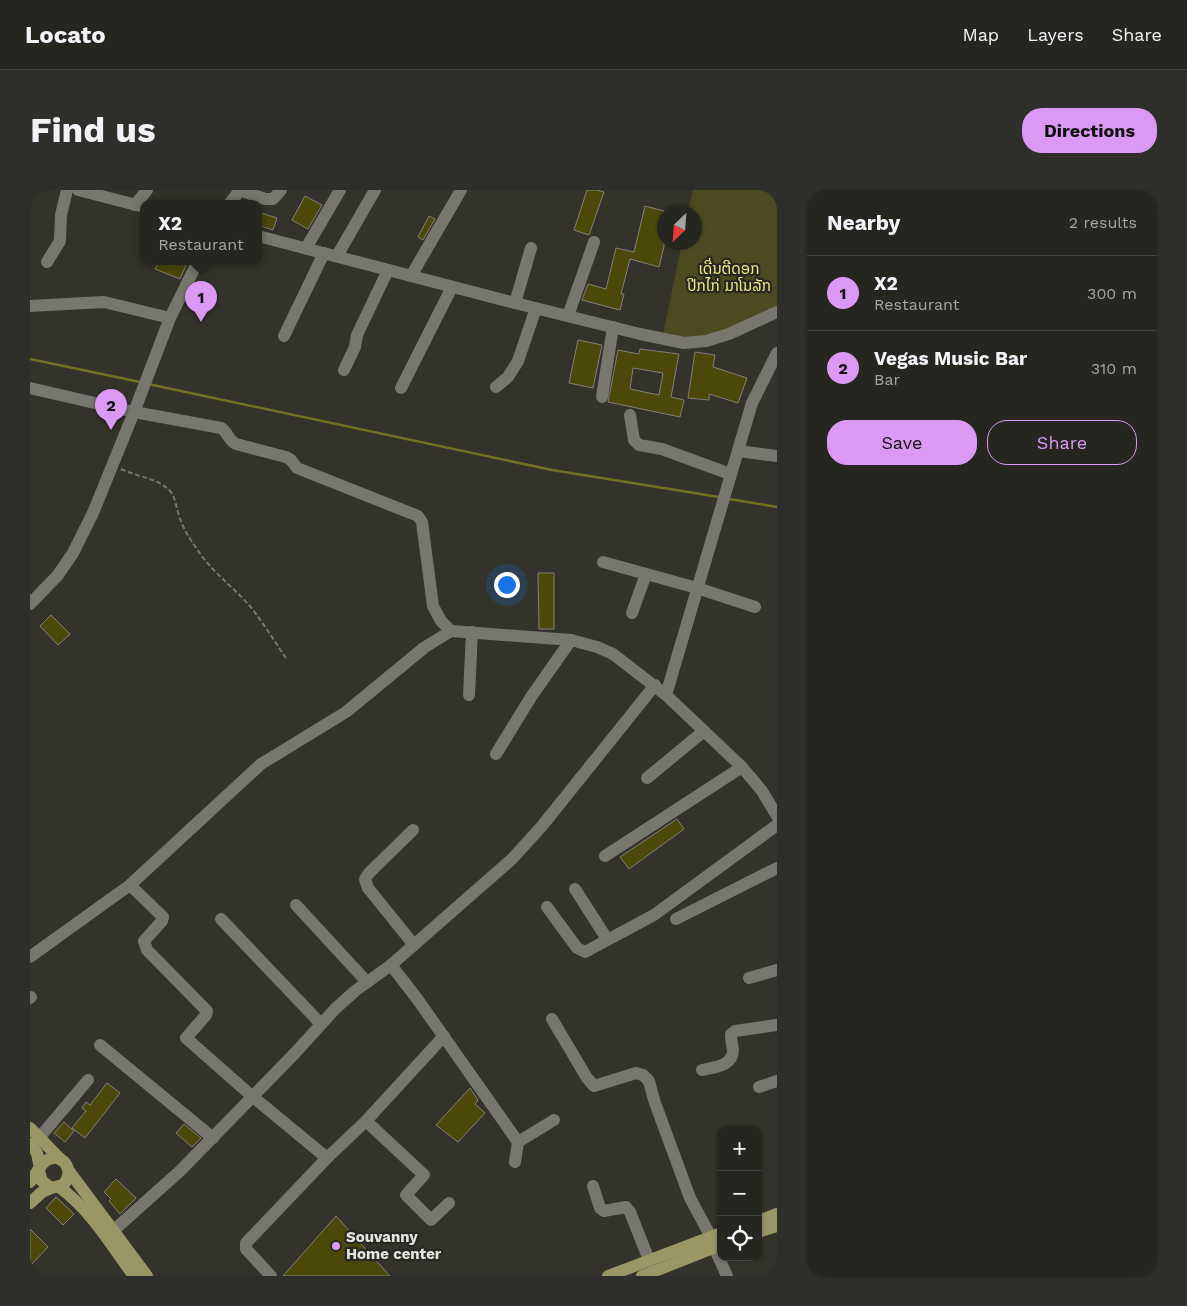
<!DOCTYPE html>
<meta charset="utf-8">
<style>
:root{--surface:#262621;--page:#2e2e2a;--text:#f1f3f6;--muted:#a4a5a5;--line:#42433f;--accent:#dc99f4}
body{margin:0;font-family:"Work Sans","Noto Sans Lao",sans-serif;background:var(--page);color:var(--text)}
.controls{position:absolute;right:15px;bottom:15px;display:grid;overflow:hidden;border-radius:10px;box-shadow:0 1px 4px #0004}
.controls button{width:45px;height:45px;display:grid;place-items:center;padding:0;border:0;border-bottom:1px solid var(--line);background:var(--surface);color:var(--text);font:25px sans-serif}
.compass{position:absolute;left:627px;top:15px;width:45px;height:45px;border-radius:50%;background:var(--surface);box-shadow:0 1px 4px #0004;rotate:205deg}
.you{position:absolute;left:476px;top:394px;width:18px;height:18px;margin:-12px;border:4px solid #fff;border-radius:50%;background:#1a73e8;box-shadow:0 0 0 8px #1a73e833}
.badge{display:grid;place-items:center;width:32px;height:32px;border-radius:50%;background:var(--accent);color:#111;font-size:16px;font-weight:700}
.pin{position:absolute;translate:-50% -41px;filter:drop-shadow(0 1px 2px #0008)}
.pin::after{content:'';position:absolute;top:26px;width:18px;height:15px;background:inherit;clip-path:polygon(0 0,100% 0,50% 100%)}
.popup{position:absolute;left:110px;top:10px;width:122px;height:65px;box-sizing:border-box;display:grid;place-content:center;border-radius:10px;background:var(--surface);filter:drop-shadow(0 1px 4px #0005);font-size:16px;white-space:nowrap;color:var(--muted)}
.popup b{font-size:19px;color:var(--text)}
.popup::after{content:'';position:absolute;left:50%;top:100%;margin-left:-10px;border:10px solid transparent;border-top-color:var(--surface)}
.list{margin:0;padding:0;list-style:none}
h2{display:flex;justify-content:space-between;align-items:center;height:65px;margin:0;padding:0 20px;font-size:21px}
h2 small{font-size:16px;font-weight:400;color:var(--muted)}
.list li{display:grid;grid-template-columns:32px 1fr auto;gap:15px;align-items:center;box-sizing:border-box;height:75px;padding:0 20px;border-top:1px solid var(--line)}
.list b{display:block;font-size:19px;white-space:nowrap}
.list p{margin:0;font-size:16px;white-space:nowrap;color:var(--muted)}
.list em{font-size:16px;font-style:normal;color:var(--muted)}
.actions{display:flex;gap:10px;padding:15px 20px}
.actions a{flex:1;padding:11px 0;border:1px solid var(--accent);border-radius:20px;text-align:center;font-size:18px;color:var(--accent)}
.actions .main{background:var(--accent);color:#111}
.icon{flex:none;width:28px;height:28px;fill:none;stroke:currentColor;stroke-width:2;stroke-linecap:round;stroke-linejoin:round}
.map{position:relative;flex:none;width:747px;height:1086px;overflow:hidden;border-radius:20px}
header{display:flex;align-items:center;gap:30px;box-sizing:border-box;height:70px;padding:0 25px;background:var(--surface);border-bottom:1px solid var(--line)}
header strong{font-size:24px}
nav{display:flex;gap:28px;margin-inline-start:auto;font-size:18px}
.intro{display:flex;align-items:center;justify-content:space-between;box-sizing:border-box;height:120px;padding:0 30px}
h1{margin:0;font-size:35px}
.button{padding:12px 22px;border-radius:20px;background:var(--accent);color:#111;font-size:18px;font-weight:700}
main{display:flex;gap:30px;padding:0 30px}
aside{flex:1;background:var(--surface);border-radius:20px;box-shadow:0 1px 4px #0004}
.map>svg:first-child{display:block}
.green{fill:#4b4a20}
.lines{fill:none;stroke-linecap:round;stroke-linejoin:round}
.stream{stroke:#737022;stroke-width:2.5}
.building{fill:#4b480a;stroke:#808078;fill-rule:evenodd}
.path{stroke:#777772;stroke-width:2;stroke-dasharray:5 2.5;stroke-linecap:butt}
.minor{stroke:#77776f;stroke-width:12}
.major{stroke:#999766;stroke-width:12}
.poi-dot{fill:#dc99f4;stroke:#292923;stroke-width:2}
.labels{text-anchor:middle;stroke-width:4.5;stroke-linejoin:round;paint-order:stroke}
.park-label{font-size:15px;fill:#eeeb82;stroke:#292923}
.poi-label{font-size:15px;font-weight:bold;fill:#e4e4e0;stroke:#292923;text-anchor:start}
</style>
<header>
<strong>Locato</strong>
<nav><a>Map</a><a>Layers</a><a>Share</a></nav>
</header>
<div class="intro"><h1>Find us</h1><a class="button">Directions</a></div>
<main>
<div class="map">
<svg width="747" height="1086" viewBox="0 0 747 1086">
<rect width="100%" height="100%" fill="#33332c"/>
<path class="green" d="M663,0H747V119L696,142L655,149L633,144L652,53L664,52V22H658Z"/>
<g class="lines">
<g class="stream">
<path d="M0,169L110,192"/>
<path d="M118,194L522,280L689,307"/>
<path d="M699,309L747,317"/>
</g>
</g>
<g class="building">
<path d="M557,0H567L574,2L559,45L544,40Z"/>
<path d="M275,6L292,15L278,39L262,30Z"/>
<path d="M615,16L634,21V56L629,77L600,69L591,104H594L590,120L552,110L558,94L576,99L586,58L604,62Z"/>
<path d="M228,22L247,28L243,40L228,35Z"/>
<path d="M399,26L405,29L393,50L388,47Z"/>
<path d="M129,71H158L150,89L125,79Z"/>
<path d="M548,150L572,155L563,198L539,193Z"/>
<path d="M610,159L649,164L641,207L654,210L650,227L578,212L588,160L609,164ZM603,178L633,183L629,205L600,199Z"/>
<path d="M665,162L685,165L683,177L717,188L708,213L679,204V210L658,208Z"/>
<path d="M508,383H524V439H509Z"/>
<path d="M21,425L40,444L28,455L10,436Z"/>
<path d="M647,629L654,639L599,679L590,667Z"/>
<path d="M77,893L90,903L55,948L42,938L56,921L52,918L56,912L60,915Z"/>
<path d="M440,898L448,910L445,914L455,923L428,952L406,935Z"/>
<path d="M34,932L44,941L35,952L24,943Z"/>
<path d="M154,934L171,948L162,957L146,943Z"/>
<path d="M86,989L106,1008L90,1024L79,1011L81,1009L74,1002Z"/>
<path d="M26,1007L44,1024L33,1035L16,1018Z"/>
<path d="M306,1026L360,1086H253Z"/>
<path d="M0,1039L18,1057L0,1076Z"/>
</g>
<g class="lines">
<path class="path" d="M91,279C107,287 128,288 140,301C146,308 146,317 149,326C153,338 159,348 167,359C181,381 202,396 219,415C233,432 244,451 256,468"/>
<g class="minor">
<path d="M48,0L114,17"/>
<path d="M210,0L235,9H243L251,0"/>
<path d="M200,13L210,0"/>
<path d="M105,15L117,0"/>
<path d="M228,46L485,113L610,144L654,153L676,151L699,144L747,122"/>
<path d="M276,58L310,0"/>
<path d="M307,66L345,0"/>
<path d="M17,72L30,51L31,25L37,0"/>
<path d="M381,86L431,0"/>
<path d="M485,113L501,58"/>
<path d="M0,116L74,112L140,128"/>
<path d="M538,126L564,52"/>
<path d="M254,146L294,63"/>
<path d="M314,180L325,157L327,145L358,80"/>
<path d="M466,197L478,187L488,171L506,118"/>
<path d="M0,198L104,222L191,238C198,242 198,250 206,254L256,267L261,270L267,278L388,326L392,332L403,416L411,431L421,441L541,450L567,457L583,464L636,505L712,577L732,601L747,626"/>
<path d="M371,198L422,97"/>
<path d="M572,207L583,137"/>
<path d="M600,225L604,250L609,255L632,259L700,284"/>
<path d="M708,261L747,266"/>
<path d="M573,372L667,398L725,417"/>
<path d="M0,414L28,385L43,363L63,323L104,222L140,128L168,71"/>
<path d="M602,423L616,384"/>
<path d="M439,505L442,442"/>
<path d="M636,505L722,213L747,163"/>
<path d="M466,564L501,507L541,450"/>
<path d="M617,588L674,541"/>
<path d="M383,640L339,683L335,689L338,698L384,755"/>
<path d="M575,666L712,577"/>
<path d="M100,695L133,727L132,731L114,751L117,760L177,821L176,825L156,848L223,907L297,968"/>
<path d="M545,699L577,749"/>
<path d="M266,715L337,792"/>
<path d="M517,717L547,758L555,762L624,725L747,635"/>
<path d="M191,729L291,834"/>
<path d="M646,729L747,678"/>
<path d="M0,767L100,695L231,574L316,522L395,457L421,441"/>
<path d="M361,775L388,810L488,952L485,972"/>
<path d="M719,788L747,780"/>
<path d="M0,808L1,807"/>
<path d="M522,829L557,888L564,896L606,883L613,885L619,891L624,910L660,1008L681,1047"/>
<path d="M70,855L183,948"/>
<path d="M672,880C685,877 703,876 703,860C702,855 701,850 701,844L705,841L747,835"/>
<path d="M729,897L747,891"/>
<path d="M336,931L394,985L376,1005L401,1030L419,1013"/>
<path d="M9,948L58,890"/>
<path d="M488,952L524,930"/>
<path d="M563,996L570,1018L574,1021L596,1017L600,1022L619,1070"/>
<path d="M84,1040L150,981L266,862L305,819L325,801L361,775L482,669L512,636L625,495"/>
<path d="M684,1057L697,1086"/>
<path d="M241,1086L216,1059V1053L297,968L336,931L414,846"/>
</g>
<g class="major">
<path d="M0,938L31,970"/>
<path d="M0,954L7,963L10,978"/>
<path d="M39,981L117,1086"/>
<path d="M0,992C5,986 11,973 17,970C33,961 46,982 33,995L21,998L12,991L9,981"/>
<path d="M29,997C61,1020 81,1055 104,1086"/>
<path d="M0,1013L12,1002L21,998"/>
<path d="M728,1031L747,1024"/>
<path d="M728,1042L747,1036"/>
<path d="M578,1086L691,1043"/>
<path d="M612,1086L691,1055"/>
</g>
</g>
<circle class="poi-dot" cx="306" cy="1056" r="5"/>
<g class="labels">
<g class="park-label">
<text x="699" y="84">ເດີ່ນຕີດອກ<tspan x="699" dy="17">ປີກໄກ່ ມາໂນລັກ</tspan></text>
</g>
<g class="poi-label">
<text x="316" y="1052">Souvanny<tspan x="316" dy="17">Home center</tspan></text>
</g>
</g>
</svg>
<div class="controls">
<button>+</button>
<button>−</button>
<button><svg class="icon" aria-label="locate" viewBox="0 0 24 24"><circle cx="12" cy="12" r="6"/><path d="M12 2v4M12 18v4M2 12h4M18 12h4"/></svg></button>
</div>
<svg class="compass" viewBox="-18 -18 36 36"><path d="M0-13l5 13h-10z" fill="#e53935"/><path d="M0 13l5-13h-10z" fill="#a4a5a5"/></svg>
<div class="you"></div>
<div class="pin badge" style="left:171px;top:132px">1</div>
<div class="popup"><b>X2</b>Restaurant</div>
<div class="pin badge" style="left:81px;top:240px">2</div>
</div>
<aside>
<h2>Nearby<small>2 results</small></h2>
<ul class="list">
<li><span class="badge">1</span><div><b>X2</b><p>Restaurant</p></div><em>300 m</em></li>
<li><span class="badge">2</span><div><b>Vegas Music Bar</b><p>Bar</p></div><em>310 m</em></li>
</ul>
<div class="actions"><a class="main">Save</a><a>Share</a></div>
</aside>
</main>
